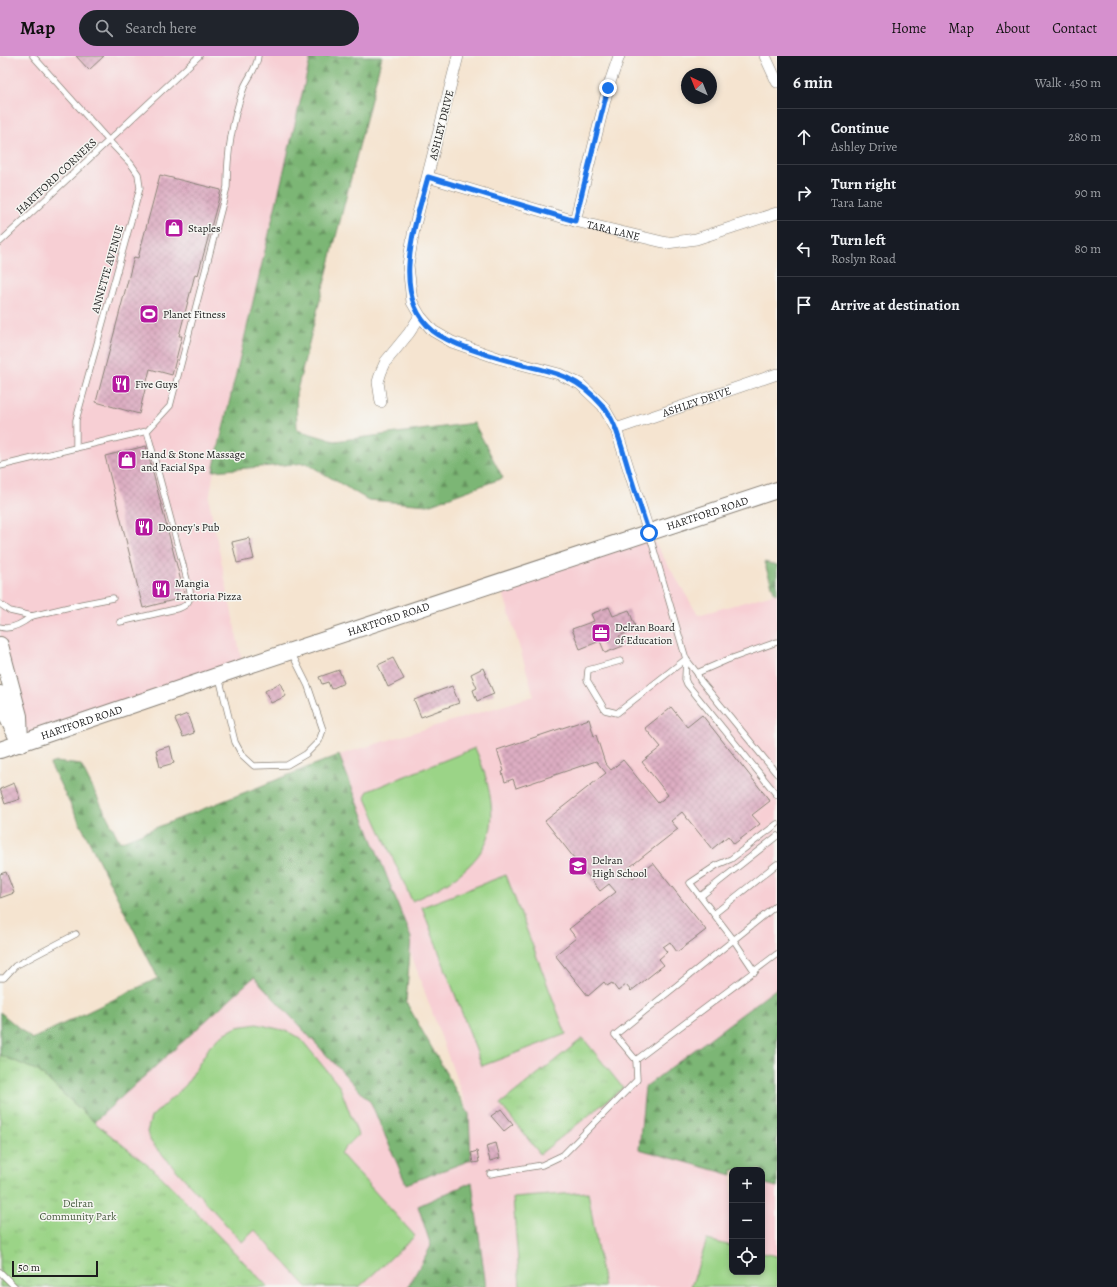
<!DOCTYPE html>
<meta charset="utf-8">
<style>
:root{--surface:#171b24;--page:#20242c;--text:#f1f3f6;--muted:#9ea1a6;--line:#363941;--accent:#d690ce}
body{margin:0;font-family:Alegreya,serif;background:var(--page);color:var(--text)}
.controls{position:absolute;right:12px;bottom:12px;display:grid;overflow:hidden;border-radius:8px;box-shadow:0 2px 6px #0003}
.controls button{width:36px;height:36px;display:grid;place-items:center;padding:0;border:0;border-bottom:1px solid var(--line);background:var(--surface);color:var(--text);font:20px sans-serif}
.compass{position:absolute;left:681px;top:12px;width:36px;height:36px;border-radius:50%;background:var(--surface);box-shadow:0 2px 6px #0003;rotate:317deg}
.scale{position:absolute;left:12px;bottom:10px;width:86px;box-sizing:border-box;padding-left:4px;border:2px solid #1c1c1c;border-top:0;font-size:11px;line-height:14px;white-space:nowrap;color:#1c1c1c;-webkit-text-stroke:3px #f6f6f2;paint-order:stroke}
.stop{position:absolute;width:12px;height:12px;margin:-9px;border:3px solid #1a73e8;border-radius:50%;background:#fff}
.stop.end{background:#1a73e8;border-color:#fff;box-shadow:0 1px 4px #0008}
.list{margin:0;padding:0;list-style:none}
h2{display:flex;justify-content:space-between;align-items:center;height:52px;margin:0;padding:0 16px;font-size:17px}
h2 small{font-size:13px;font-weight:400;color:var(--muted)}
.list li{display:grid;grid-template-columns:26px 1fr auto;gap:12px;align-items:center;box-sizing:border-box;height:56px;padding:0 16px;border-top:1px solid var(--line)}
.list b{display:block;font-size:15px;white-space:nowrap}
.list p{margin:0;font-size:13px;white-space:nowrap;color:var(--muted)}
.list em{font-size:13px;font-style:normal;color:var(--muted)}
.icon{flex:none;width:22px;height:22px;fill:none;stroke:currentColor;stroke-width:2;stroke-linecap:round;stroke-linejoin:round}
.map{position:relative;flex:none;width:777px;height:1231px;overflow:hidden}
header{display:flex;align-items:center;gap:24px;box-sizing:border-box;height:56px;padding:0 20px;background:var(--accent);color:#111}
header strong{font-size:19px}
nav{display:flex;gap:22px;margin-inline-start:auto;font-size:14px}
.search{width:280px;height:36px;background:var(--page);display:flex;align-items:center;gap:10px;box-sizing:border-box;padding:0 14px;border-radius:22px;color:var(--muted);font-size:15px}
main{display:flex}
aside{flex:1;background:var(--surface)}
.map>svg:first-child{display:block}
.built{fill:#f7cfd4}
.grass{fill:#9bd487;stroke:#5c7852}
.forest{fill:url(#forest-firs);stroke:#4c6948}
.park{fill:url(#park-tufts);stroke:#5c7852}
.building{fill:url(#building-cross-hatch)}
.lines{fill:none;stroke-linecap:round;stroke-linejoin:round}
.lane-casing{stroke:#888076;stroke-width:7}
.street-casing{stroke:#888076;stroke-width:12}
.secondary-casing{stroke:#888076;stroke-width:18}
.lane{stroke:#fff;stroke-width:5.5}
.street{stroke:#fff;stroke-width:11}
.secondary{stroke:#fff;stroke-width:16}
.route{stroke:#1a73e8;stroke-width:5}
.labels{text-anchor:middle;stroke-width:3;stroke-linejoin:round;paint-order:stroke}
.street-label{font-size:11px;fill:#1c1c1c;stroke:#f6f6f2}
.poi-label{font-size:11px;fill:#1c1c1c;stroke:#f6f6f2;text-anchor:start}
.park-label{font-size:11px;fill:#485c41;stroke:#f6f6f2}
</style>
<header>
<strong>Map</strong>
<div class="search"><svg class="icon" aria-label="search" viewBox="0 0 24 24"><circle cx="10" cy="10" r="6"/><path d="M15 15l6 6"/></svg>Search here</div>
<nav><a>Home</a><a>Map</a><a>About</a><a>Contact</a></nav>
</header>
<main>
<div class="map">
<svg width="777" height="1231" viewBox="0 0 777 1231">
<defs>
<pattern id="forest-firs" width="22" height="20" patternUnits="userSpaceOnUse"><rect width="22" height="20" fill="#7cb674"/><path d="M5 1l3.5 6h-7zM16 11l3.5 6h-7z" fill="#65935e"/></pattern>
<pattern id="park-tufts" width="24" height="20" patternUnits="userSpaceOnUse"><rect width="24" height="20" fill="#9bd487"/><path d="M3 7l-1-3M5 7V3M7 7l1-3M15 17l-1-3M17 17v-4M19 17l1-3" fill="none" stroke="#85b574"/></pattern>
<pattern id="building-cross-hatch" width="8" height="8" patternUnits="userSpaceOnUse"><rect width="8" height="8" fill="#ddadc2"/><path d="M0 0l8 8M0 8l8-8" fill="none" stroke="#bd94a6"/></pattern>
</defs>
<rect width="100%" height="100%" fill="#f6f6f2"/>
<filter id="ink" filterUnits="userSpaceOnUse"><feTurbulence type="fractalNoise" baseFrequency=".025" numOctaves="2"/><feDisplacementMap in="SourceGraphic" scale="8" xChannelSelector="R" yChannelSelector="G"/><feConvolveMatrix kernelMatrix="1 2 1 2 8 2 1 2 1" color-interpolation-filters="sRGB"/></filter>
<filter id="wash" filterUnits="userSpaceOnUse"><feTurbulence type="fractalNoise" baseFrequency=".012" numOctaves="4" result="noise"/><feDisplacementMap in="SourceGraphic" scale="16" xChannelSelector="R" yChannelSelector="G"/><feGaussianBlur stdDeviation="0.9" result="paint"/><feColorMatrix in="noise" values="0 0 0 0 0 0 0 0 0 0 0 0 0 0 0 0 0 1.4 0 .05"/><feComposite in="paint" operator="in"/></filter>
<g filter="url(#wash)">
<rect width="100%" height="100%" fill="#f5e4d0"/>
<g class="built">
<path d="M0,0H311L218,389L209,445L243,611L20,688L0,589Z"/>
<path d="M649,477L698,559L777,537V932L645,1031L639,1093L732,1119V1216H762V1127L777,1131V1231H486L472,1126L419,1150L431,1190L408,1231H263L94,1066L254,921L371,1047L406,1128L471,1104L469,1058L339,699L534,640L500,526Z"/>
</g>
<g class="grass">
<path d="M475,692C486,716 498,757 488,782C475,814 441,832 412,845L365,740L368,735Z"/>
<path d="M506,819L566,978L482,1010L422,851Z"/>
<path d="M257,968L287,975L301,983L340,1031L358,1079L340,1097L415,1180L359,1231H307L255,1174L242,1186L151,1086L147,1076L151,1061L186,1029L210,990L222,979L237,971Z"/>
<path d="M588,1136L604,1231H520L513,1142Z"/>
<path d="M707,1184L732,1190V1216H762V1197L777,1200V1231H691Z"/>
</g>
<g class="forest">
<path d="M311,0H382L296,338L297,374L335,385L474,367L503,422L428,449L368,444L306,407L213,415Z"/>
<path d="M764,506L777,509V537L775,538Z"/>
<path d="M339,699L411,882L406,946L469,1058L471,1104L406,1128L371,1047L254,921L94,1066L38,1015L0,999V956L32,983L158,922L50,708L56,706L81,709L120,786Z"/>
<path d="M777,932V1131L762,1127V1114H732V1119L639,1093L645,1031Z"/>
<path d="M472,1126L486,1231H408L431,1190L418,1150Z"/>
</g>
<g class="park">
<path d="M583,982L623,1032L540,1098L500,1048Z"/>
<path d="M0,999L38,1015L94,1066L160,1119L268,1231H0Z"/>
</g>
<g id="blocks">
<g class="building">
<path d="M76,0H104L89,14Z"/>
<path d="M160,119L221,134L198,219L195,218L179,280H182L172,319L150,313L139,358L96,346L134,201L138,202Z"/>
<path d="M146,390L185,541L143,552L105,400Z"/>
<path d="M249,482L254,503L237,507L232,486Z"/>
<path d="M609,551L613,560L629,554L636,573L619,580L623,590L605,597L600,585L580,593L572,573L594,565L591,558Z"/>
<path d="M393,602L404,623L388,631L378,609Z"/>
<path d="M483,612L494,638L477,645L473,634L477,632L471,618Z"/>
<path d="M339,614L344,627L331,633L328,626L322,628L319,621Z"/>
<path d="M280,627L286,640L271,647L265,635Z"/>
<path d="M452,630L459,647L421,661L414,644Z"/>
<path d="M671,651L687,671L702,659L770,745L752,759L760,768L734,788L728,780L712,793L682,756L671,765L678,773L626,814L633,823L653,807L706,874L677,896L670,886L663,891L667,896L659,903L664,909L631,935L626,929L618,935L612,927L607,930L604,926L588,940L555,899L576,882L569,873L616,836L609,828L600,835L545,765L606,717L596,705L516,732L513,723L505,726L502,716L504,715L497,694L589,663L594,680L596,679L605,707L611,714L623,704L658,747L668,739L642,706L661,691L645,672Z"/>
<path d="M187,658L194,677L183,681L175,663Z"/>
<path d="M170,690L174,707L160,711L156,694Z"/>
<path d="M14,727L20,743L5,748L0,733Z"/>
<path d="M6,816L14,837L0,842V818Z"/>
<path d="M501,1053L513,1068L504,1075L491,1060Z"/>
<path d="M496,1087L500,1102L490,1105L486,1090Z"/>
<path d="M477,1095L479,1106L473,1107L471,1097Z"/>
</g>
</g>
</g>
<g filter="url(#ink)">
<use href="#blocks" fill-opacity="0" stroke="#888076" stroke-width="1"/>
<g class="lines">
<defs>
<g id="lane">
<path d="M33,0L108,84L131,108L138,118L140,132L76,364V392"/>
<path d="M0,186L199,0"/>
<path d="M0,410L147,375L170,350L227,131C227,98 232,65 243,34C247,22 257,13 258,0"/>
<path d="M649,477L686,603L685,623L687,628L777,739"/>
<path d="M0,548L10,555L32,560L82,548L113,542"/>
<path d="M120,566L180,552C188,549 191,544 190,535L147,375"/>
<path d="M0,571C11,575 23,567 32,560"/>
<path d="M686,603L697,617L700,624L777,718"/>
<path d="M620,605L588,614L587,624L605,654L617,657L686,603"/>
<path d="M697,617L727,604L777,586"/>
<path d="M219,621L235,686L242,699L254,710L287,709L306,698L319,685L323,674L308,630L291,596"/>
<path d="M701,840L777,780"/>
<path d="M777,849L615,979L636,1004L777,898"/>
<path d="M714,858L777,808"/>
<path d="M755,916L733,883L690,827L717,809L731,803L777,768"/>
<path d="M0,922H4L15,910L76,878"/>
<path d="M490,1118L542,1109L563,1099L637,1024L636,1004"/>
<path d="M0,1216L15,1231"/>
</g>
<g id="street">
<path d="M458,0L414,173L408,209L412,246L420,260L433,275L452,286L498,302L559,318L580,328L603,350L616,373L649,477"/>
<path d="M765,0L777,26"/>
<path id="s1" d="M428,121L575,165L667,187L696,183L777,157"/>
<path d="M575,165L608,32L619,0"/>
<path d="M381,346L378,326L381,316L386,305L409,277L420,260"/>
<path id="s2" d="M616,373L777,318"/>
</g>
<g id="secondary">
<path d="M0,589L19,660L20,688"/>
<path d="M0,638L5,656L18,683"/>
<path id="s3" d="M0,694L243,611L777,434"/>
</g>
</defs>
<use href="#lane" class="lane-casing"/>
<use href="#street" class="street-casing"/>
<use href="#secondary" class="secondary-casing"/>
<use href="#lane" class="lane"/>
<use href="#street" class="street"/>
<use href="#secondary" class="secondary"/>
</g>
</g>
<g class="lines" filter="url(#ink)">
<path class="route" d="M608,32L575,165L428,121C416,166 389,239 433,275C452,290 499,302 523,309C557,317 578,321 602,349C615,364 620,386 626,405C633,429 641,453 649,477"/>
</g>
<defs>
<symbol id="shop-square" viewBox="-11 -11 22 22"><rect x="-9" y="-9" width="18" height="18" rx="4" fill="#b5179e" stroke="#f6f6f2"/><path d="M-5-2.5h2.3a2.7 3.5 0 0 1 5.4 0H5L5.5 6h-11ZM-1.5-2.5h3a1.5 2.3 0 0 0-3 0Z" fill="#fff"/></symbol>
<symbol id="stadium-square" viewBox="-11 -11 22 22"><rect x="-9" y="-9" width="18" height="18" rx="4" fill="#b5179e" stroke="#f6f6f2"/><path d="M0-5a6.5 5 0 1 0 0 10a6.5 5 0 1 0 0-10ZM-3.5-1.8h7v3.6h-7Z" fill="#fff"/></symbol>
<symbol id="restaurant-square" viewBox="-11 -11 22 22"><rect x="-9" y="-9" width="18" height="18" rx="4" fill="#b5179e" stroke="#f6f6f2"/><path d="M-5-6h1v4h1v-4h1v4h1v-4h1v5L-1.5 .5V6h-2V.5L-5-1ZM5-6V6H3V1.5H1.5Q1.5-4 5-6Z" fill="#fff"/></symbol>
<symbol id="office-square" viewBox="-11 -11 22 22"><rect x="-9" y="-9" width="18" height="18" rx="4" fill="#b5179e" stroke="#f6f6f2"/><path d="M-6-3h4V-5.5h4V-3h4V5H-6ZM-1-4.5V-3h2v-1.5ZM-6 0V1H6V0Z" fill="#fff"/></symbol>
<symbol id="school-square" viewBox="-11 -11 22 22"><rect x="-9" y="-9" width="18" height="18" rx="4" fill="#b5179e" stroke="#f6f6f2"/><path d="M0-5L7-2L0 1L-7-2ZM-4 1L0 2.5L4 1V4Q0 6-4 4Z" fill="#fff"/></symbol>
</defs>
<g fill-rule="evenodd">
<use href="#shop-square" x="163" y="161" width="22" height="22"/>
<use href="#stadium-square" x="138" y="247" width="22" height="22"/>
<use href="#restaurant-square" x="110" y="317" width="22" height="22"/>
<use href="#shop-square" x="116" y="393" width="22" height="22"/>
<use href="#restaurant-square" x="133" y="460" width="22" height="22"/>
<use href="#restaurant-square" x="150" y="522" width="22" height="22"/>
<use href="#office-square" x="590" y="566" width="22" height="22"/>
<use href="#school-square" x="567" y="799" width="22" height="22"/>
</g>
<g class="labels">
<g class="street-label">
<text transform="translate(441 69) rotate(-76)" y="4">ASHLEY DRIVE</text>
<text transform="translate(56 120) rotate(-43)" y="4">HARTFORD CORNERS</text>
<text dy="4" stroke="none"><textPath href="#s1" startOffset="193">TARA LANE</textPath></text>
<text transform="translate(107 213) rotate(-74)" y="4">ANNETTE AVENUE</text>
<text dy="4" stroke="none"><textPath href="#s2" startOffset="85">ASHLEY DRIVE</textPath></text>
<text dy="4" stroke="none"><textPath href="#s3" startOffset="746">HARTFORD ROAD</textPath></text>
<text dy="4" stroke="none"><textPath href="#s3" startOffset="410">HARTFORD ROAD</textPath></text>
<text dy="4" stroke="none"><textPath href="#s3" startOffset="86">HARTFORD ROAD</textPath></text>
</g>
<g class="poi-label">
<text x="188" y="176">Staples</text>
<text x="163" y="262">Planet Fitness</text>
<text x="135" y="332">Five Guys</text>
<text x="141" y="402">Hand &amp; Stone Massage<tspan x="141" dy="13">and Facial Spa</tspan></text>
<text x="158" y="475">Dooney's Pub</text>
<text x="175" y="531">Mangia<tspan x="175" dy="13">Trattoria Pizza</tspan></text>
<text x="615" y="575">Delran Board<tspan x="615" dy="13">of Education</tspan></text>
<text x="592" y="808">Delran<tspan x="592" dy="13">High School</tspan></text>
</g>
<g class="park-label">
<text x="78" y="1151">Delran<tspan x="78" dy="13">Community Park</tspan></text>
</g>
</g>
</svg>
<div class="controls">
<button>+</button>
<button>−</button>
<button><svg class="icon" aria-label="locate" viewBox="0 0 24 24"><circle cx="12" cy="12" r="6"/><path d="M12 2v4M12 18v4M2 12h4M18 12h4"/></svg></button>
</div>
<svg class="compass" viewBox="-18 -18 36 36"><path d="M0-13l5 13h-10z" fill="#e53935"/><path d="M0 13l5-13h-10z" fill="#9ea1a6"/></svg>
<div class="scale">50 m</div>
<div class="stop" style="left:649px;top:477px"></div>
<div class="stop end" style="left:608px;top:32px"></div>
</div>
<aside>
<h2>6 min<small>Walk · 450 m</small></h2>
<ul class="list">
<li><svg class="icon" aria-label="ahead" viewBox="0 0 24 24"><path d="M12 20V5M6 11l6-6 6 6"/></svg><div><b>Continue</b><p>Ashley Drive</p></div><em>280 m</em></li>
<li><svg class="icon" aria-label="right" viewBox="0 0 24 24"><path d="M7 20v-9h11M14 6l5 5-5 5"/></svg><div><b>Turn right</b><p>Tara Lane</p></div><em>90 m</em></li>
<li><svg class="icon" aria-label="left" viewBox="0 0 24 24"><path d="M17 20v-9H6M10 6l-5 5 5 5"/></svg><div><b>Turn left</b><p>Roslyn Road</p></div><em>80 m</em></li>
<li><svg class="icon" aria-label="arrive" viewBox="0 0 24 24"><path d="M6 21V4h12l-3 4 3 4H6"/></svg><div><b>Arrive at destination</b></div></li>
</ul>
</aside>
</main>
